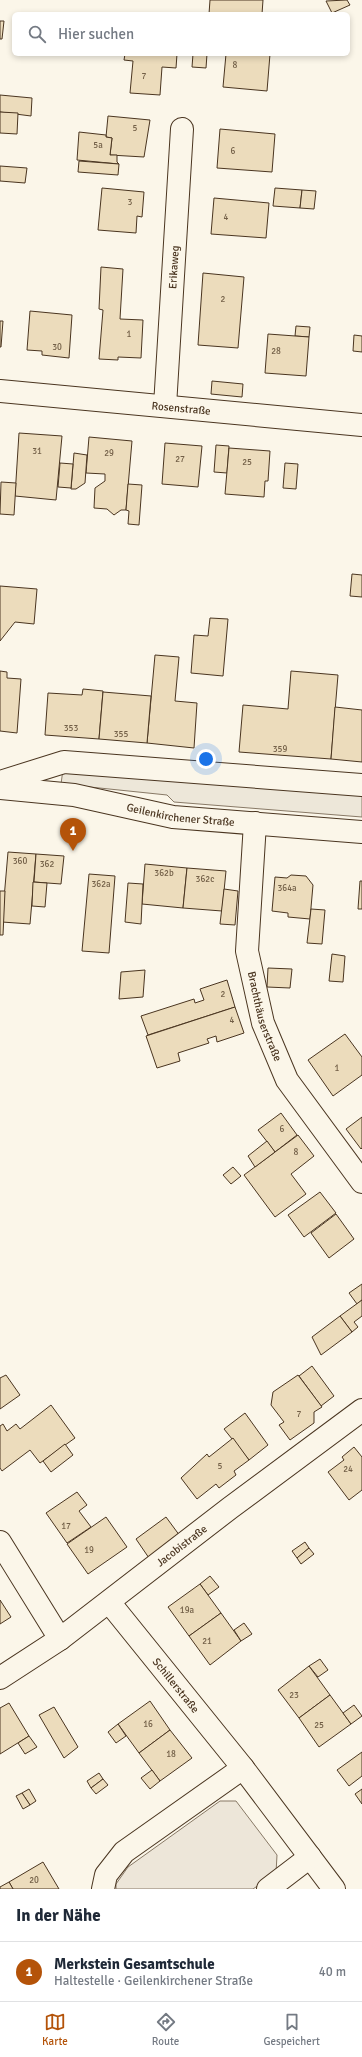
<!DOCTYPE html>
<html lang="de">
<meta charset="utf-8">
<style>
:root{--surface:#fff;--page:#f2f2f3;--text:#1f2937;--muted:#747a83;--line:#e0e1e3;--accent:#b45309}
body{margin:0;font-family:Signika,sans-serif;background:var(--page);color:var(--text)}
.you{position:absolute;left:206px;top:759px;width:14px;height:14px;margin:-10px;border:3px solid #fff;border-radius:50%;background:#1a73e8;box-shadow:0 0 0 6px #1a73e833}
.badge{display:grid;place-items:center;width:26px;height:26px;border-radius:50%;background:var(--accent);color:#fff;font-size:13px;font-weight:700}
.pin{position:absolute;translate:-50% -33px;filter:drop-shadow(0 1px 2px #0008)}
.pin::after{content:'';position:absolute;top:21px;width:14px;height:12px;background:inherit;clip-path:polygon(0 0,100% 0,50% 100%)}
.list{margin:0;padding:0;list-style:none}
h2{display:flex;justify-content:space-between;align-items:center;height:52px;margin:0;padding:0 16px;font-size:17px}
h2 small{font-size:13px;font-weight:400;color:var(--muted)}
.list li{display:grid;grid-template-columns:26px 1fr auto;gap:12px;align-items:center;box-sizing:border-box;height:60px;padding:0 16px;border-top:1px solid var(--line)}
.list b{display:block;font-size:15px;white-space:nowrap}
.list p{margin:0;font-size:13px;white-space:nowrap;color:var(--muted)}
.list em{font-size:13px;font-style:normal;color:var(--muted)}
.icon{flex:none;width:22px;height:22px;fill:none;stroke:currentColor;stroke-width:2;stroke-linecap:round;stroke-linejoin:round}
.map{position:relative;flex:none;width:362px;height:1889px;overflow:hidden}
.search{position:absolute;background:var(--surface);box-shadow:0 2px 6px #0003;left:12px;right:12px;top:12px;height:44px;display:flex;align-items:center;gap:10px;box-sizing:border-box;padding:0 14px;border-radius:6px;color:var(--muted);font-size:15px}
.sheet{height:112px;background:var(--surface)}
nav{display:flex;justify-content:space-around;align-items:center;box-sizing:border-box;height:56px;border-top:1px solid var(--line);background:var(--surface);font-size:11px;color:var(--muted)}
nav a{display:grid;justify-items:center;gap:2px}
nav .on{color:var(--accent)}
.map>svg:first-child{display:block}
.green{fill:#ede6d9;stroke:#887966}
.parking{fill:#ede7d9;stroke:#887966}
.building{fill:#ecdcbc;stroke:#4a3520}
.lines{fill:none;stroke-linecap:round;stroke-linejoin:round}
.minor-casing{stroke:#4a3520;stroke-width:24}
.major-casing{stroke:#4a3520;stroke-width:24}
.minor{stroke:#fbf6e9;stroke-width:22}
.major{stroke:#fbf6e9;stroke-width:22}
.labels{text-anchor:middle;stroke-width:3;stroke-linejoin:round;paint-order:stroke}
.number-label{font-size:9px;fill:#725f47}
.street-label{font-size:11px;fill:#4a3520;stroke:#fbf6e9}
</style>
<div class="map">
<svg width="362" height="1889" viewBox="0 0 362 1889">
<rect width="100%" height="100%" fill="#fbf6e9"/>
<path class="green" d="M220,1801H236L277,1855L276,1873L253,1889H116V1884L128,1867Z"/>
<path class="parking" d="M64,762L362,785V817L174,802L167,795L61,784Z"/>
<g class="building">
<path d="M210,0H263L262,14H209Z"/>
<path d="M347,0L350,5L332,13L326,1Z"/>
<path d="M0,21H4L2,39H0Z"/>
<path d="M125,54H177L176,68L162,67L160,95L130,93L133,61L124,60Z"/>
<path d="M193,54H207L206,68L192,67Z"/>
<path d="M226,54H270L267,91L223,87Z"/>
<path d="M0,95L32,98L31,116L0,112Z"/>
<path d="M0,112L18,113L17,134L0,133Z"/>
<path d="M108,116L150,120L144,157L110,155L112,138L106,137Z"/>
<path d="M220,129L275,134L272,172L217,168Z"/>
<path d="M79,132L106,135V137L112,138L110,155H117V162L119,164L77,160Z"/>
<path d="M79,161L119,164L118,175L78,172Z"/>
<path d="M0,166L27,168L25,183L0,181Z"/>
<path d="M102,188L144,192L142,217L137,216L136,233L98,230Z"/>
<path d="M275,188L302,190L300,208L273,206Z"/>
<path d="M302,190L316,191L314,209L300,208Z"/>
<path d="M214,198L269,203L266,238L211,234Z"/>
<path d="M101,267L123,269L120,319L143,320L141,358L118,357V360L99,359L103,310L99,309Z"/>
<path d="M203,273L244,277L238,348L198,345Z"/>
<path d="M30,311L72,315L69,358L42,355V351L27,350Z"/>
<path d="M0,321H3L1,347H0Z"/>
<path d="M296,326L310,327L309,337L295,336Z"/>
<path d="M268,334L309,337L306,376L265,373Z"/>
<path d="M354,335L362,336V352L353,351Z"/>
<path d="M212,381L243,384L242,397L211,394Z"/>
<path d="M19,433L62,436L56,500L15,496Z"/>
<path d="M89,437L132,441L126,510H121L114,515L107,509L94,508L95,488L105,481V474L86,473Z"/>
<path d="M165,443L202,446L198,487L162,484Z"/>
<path d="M216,445L229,446L227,473L214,472Z"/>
<path d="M229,448L270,451L268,481H265L264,497L225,494Z"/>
<path d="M74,453L87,455L85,483L76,489H71Z"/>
<path d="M60,463L73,464L71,488L58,487Z"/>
<path d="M285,463L298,464L296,489L283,488Z"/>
<path d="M1,482L16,483L14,515L0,514Z"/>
<path d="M128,484L142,485L139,525L128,524L129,511L126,510Z"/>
<path d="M352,574L362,575V597L350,596Z"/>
<path d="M0,586L37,589L34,624L15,622L0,641Z"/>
<path d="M210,618L228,619L223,676L191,673L194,635L208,636Z"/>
<path d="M155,655L179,657L175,701L197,703L194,748L147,743Z"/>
<path d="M0,671L7,672V678L21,679L17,733L0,731Z"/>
<path d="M291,671L338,675L331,759L239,752L243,705L288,709Z"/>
<path d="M83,689L103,691L99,739L45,735L48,693L82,695Z"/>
<path d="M103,692L151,696L147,743L99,739Z"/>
<path d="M335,707L362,710V762L331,759Z"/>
<path d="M8,852L36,854L30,924L2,922Z"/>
<path d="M36,854L64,856L61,884L34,882Z"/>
<path d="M145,864L187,868L183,908L142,904Z"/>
<path d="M187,868L226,871L222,911L183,908Z"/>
<path d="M89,874L115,876L109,953L82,951Z"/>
<path d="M291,875L306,876L313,885L310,919L288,917V913L272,911L275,877L287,878Z"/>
<path d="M360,881H362V909H358Z"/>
<path d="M33,882L47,883L45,907L32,906Z"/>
<path d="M128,883L143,884L141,924L125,922Z"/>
<path d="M224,889L238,891L235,925L220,924Z"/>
<path d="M0,891H5L3,935H0Z"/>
<path d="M311,909L325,910L322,944L307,943Z"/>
<path d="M332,954L345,956L343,982L329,981Z"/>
<path d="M268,968L292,969L290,988L267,987Z"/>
<path d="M145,970L143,997L119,999L121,972Z"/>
<path d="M227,980L235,1007L148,1035L141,1016L194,999L195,1003L204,1000L200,989Z"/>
<path d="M235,1007L244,1033L217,1042L216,1036L207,1039L209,1043L178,1053L180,1061L157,1068L146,1036Z"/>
<path d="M345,1034L362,1057V1075L333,1096L308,1060Z"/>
<path d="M281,1113L297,1135L275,1152L258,1130Z"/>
<path d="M362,1117V1148L361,1149L346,1129Z"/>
<path d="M298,1135L314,1156L291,1174L306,1194L275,1217L244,1175Z"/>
<path d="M267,1141L275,1152L255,1167L248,1156Z"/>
<path d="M233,1167L241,1176L231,1184L223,1175Z"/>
<path d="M320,1192L336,1213L304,1237L288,1215Z"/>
<path d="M336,1214L354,1239L329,1258L311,1233Z"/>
<path d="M362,1284V1300L357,1304L349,1293Z"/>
<path d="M362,1300V1316L354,1322L358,1327L352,1332L340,1316Z"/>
<path d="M340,1316L352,1332L321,1355L312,1337Z"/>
<path d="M312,1366L334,1396L321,1406L299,1376Z"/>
<path d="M6,1375L20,1395L0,1409V1378Z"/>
<path d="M298,1375L322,1407L314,1412V1423L290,1440L279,1425L284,1422L271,1405L273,1392Z"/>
<path d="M51,1405L75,1438L40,1463L30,1450L2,1471L0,1468V1426L3,1424L7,1431L16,1424L20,1429Z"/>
<path d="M245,1413L268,1445L249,1460L224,1429Z"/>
<path d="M233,1438L249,1460L234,1471L236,1475L219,1488L216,1484L197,1499L181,1478L207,1454L209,1457Z"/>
<path d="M65,1444L73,1455L51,1472L43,1461Z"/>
<path d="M354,1447L362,1457V1490L349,1500L328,1472L344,1460L342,1457Z"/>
<path d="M77,1492L87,1505L79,1511L91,1527L67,1543L46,1513Z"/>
<path d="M106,1517L127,1547L88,1574L67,1544Z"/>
<path d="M166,1517L180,1536L149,1558L136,1539Z"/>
<path d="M305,1542L309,1548L297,1558L292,1551Z"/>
<path d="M309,1548L314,1554L301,1564L297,1558Z"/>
<path d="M210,1576L219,1587L208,1595L200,1584Z"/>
<path d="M200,1584L221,1613L189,1636L168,1607Z"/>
<path d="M0,1600L11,1617L0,1624Z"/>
<path d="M221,1613L241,1641L210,1665L189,1636Z"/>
<path d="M244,1623L252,1634L241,1641L234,1630Z"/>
<path d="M320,1659L328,1670L318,1677L309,1666Z"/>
<path d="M309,1666L330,1695L299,1718L278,1690Z"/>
<path d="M330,1695L351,1724L319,1747L299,1718Z"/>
<path d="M150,1701L170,1730L139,1753L118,1724Z"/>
<path d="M9,1703L29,1736L0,1754V1708Z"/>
<path d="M354,1705L362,1716L351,1724L343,1713Z"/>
<path d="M54,1707L78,1747L64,1758L39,1715Z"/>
<path d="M118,1724L126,1736L116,1743L108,1732Z"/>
<path d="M170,1730L192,1758L160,1781L139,1753Z"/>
<path d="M29,1736L37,1747L25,1754L18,1743Z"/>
<path d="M362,1752V1776L349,1786L337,1770Z"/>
<path d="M152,1770L160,1781L150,1789L141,1778Z"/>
<path d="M99,1773L103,1779L91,1788L87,1781Z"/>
<path d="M103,1779L108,1785L96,1794L91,1788Z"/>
<path d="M29,1789L36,1801L30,1805L22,1793Z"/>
<path d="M362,1789V1804L355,1794Z"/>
<path d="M22,1793L30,1805L23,1809L16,1796Z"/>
<path d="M43,1862L59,1889H13L9,1882Z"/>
<path d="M9,1882L13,1889H0V1887Z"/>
</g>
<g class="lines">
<defs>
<g id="minor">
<path id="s1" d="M0,391L362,425"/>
<path id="s2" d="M165,406L182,129"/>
<path d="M0,782L64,762L362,785"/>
<path id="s3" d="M255,823L247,951L263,1023L287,1080L362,1182"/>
<path d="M0,1542L60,1639"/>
<path id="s4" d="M109,1602L243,1768L334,1889"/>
<path id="s5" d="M0,1678L60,1639L230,1508L362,1410"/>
<path d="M103,1889L106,1875L124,1852L243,1768"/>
<path d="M268,1889L310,1857"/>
</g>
<g id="major">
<path id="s6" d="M0,788L74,795L173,817L362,832"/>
</g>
</defs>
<use href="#minor" class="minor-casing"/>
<use href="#major" class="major-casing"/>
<use href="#minor" class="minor"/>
<use href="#major" class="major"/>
</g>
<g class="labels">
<g class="number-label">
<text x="235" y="68">8</text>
<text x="144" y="79">7</text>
<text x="135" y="131">5</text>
<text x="98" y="148">5a</text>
<text x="233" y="154">6</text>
<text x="130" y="205">3</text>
<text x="226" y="220">4</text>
<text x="223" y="302">2</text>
<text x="129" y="337">1</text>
<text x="57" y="350">30</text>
<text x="276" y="354">28</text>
<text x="37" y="454">31</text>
<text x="109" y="456">29</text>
<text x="180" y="462">27</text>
<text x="247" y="465">25</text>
<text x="71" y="731">353</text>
<text x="121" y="737">355</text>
<text x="280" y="752">359</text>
<text x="20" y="864">360</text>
<text x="47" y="867">362</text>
<text x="164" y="876">362b</text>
<text x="205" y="882">362c</text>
<text x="101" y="887">362a</text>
<text x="287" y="891">364a</text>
<text x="223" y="997">2</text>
<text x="232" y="1023">4</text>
<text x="337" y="1071">1</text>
<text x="282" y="1132">6</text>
<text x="296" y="1155">8</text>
<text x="299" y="1417">7</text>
<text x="220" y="1469">5</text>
<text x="348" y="1472">24</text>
<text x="66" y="1529">17</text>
<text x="89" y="1553">19</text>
<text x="187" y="1613">19a</text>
<text x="207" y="1644">21</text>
<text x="294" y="1698">23</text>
<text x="148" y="1727">16</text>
<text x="319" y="1728">25</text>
<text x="171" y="1757">18</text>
<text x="34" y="1883">20</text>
</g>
<g class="street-label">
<text dy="4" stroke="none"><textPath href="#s2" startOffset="139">Erikaweg</textPath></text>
<text dy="4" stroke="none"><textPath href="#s1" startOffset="182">Rosenstraße</textPath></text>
<text dy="4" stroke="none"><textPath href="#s6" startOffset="183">Geilenkirchener Straße</textPath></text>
<text dy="4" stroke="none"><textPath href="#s3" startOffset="196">Brachthäuserstraße</textPath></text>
<text dy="4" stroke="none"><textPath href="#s5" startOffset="225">Jacobistraße</textPath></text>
<text dy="4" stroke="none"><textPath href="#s4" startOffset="107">Schillerstraße</textPath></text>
</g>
</g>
</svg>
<div class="you"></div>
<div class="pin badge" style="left:73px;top:851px">1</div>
<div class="search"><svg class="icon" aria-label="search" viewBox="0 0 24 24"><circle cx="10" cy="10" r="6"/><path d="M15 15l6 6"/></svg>Hier suchen</div>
</div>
<section class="sheet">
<h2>In der Nähe<small></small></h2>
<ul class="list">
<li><span class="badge">1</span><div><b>Merkstein Gesamtschule</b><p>Haltestelle · Geilenkirchener Straße</p></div><em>40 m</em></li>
</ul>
</section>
<nav>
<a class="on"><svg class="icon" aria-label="map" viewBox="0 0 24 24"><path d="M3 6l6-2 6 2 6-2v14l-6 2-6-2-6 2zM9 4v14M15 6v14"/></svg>Karte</a>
<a><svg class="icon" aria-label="directions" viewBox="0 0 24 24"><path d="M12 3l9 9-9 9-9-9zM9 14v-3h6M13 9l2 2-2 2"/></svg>Route</a>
<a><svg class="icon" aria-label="saved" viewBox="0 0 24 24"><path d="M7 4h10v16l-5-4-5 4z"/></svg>Gespeichert</a>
</nav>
